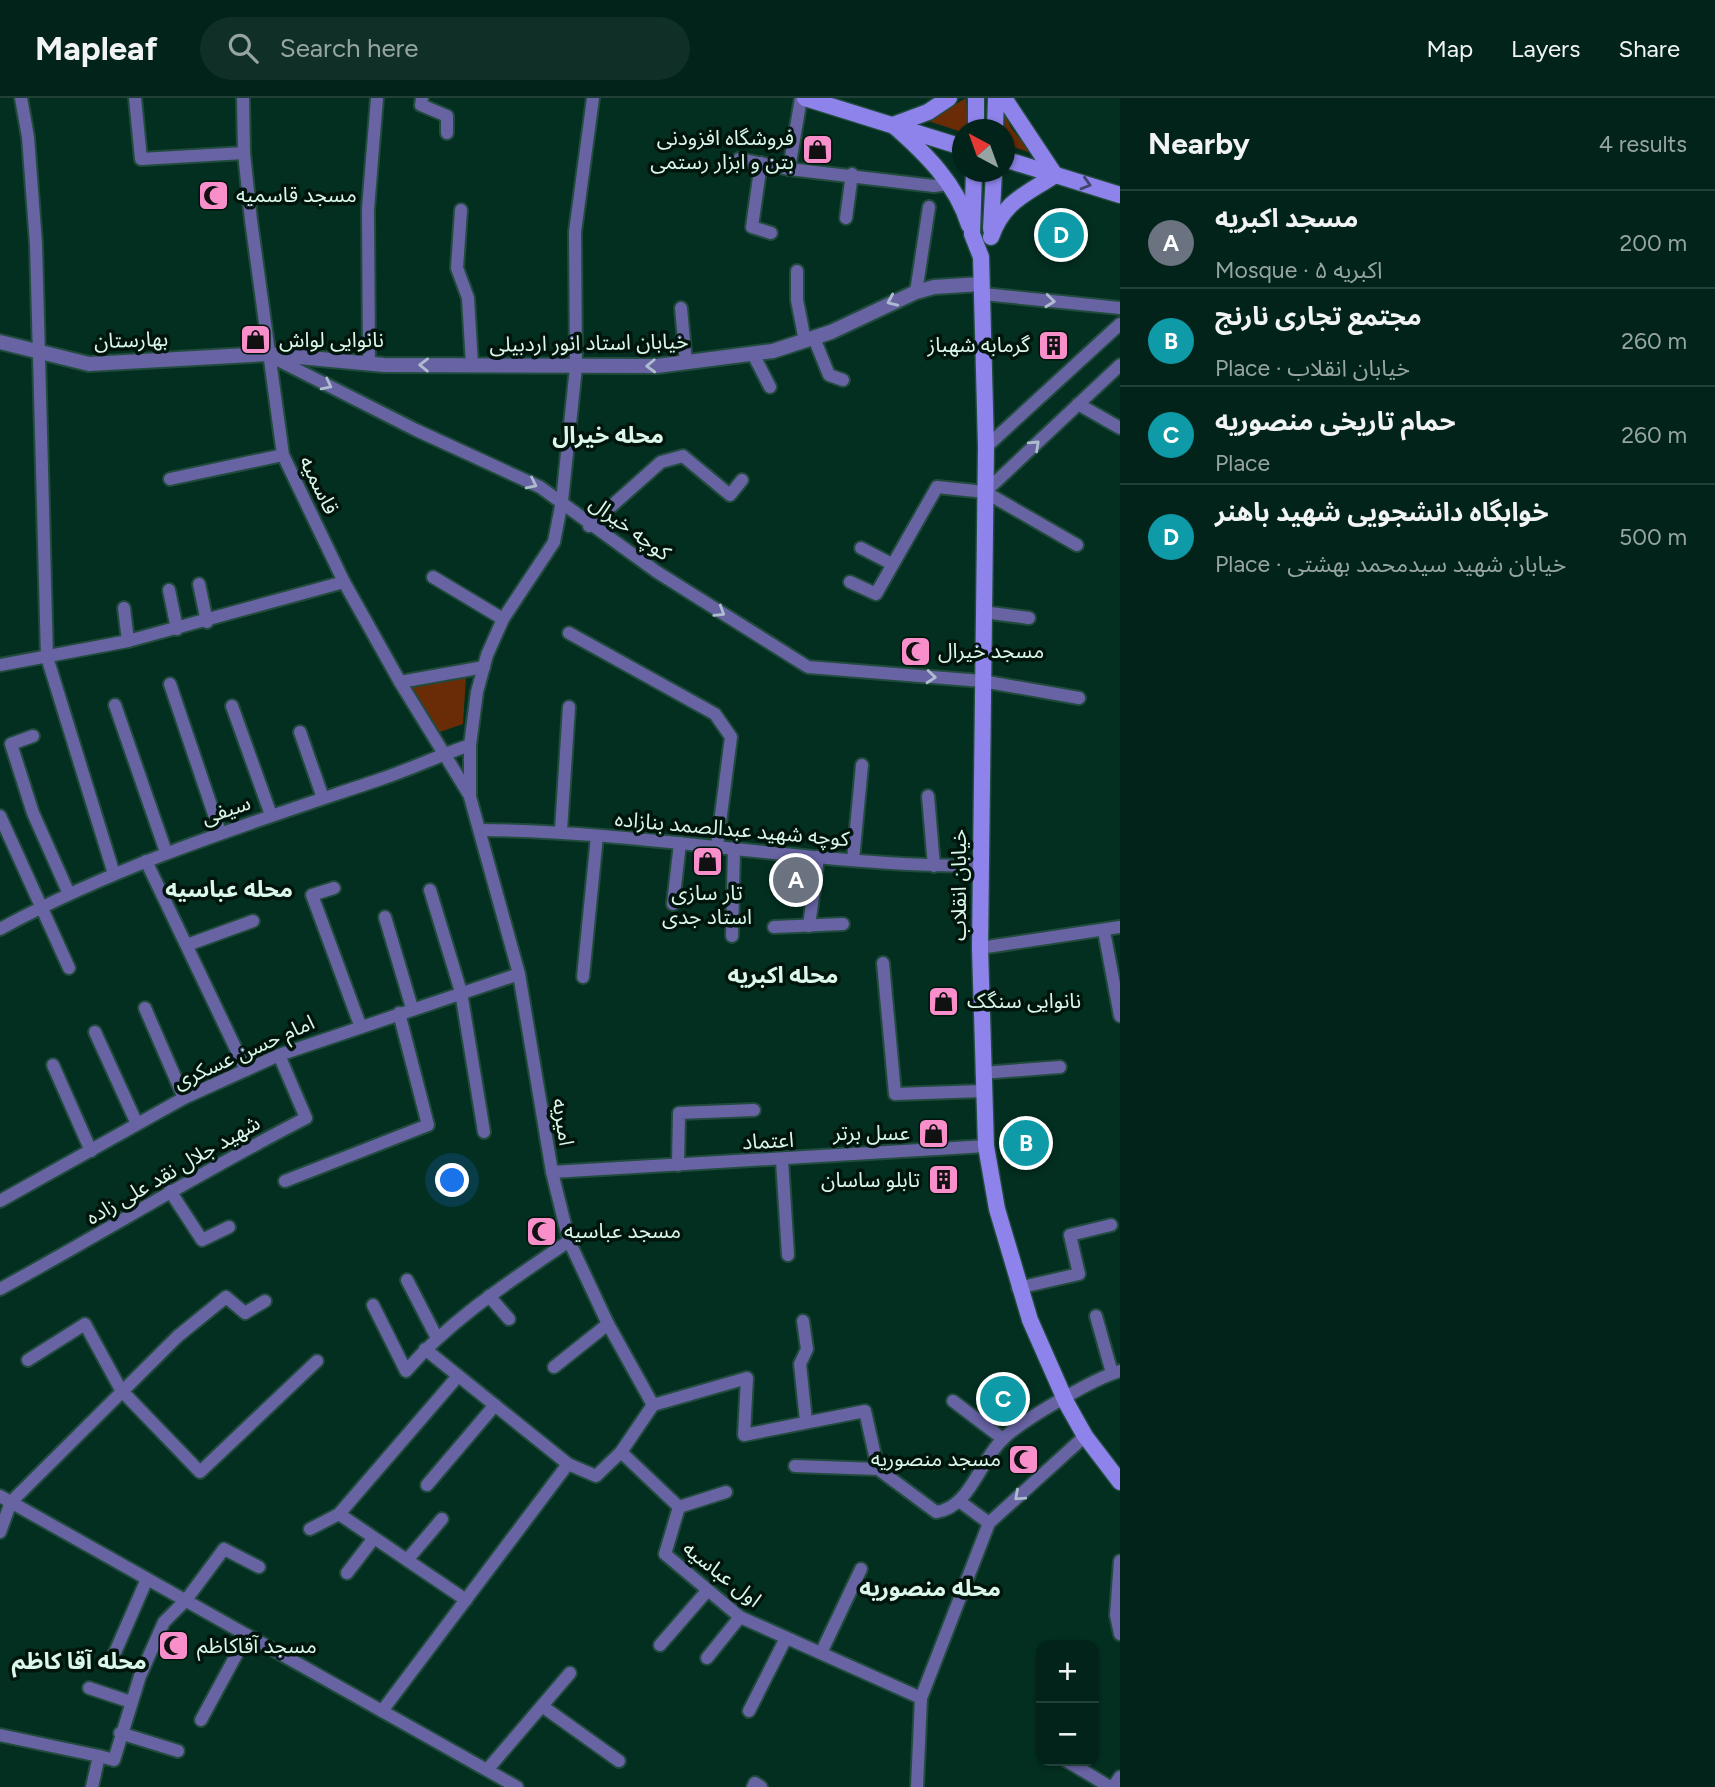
<!DOCTYPE html>
<meta charset="utf-8">
<style>
:root{--surface:#022319;--page:#102f26;--text:#f1f3f6;--muted:#96a4a2;--line:#234038;--accent:#bca0f2}
body{margin:0;font-family:Figtree,"Noto Sans Arabic",sans-serif;background:var(--page);color:var(--text)}
.controls{position:absolute;right:21px;bottom:21px;display:grid;overflow:hidden;border-radius:14px;box-shadow:0 2px 5px #0004}
.controls button{width:63px;height:63px;display:grid;place-items:center;padding:0;border:0;border-bottom:2px solid var(--line);background:var(--surface);color:var(--text);font:35px sans-serif}
.compass{position:absolute;left:952px;top:21px;width:63px;height:63px;border-radius:50%;background:var(--surface);box-shadow:0 2px 5px #0004;rotate:319deg}
.you{position:absolute;left:453px;top:1083px;width:24px;height:24px;margin:-18px;border:5px solid #fff;border-radius:50%;background:#1a73e8;box-shadow:0 0 0 10px #1a73e833}
.badge{display:grid;place-items:center;width:46px;height:46px;border-radius:50%;background:var(--accent);color:#fff;font-size:23px;font-weight:700}
.pin{position:absolute;translate:-50% -50%;border:4px solid #fff;box-shadow:0 2px 7px #0006}
.list{margin:0;padding:0;list-style:none}
h2{display:flex;justify-content:space-between;align-items:center;height:91px;margin:0;padding:0 28px;font-size:30px}
h2 small{font-size:23px;font-weight:400;color:var(--muted)}
.list li{display:grid;grid-template-columns:46px 1fr auto;gap:21px;align-items:center;box-sizing:border-box;height:98px;padding:0 28px;border-top:2px solid var(--line)}
.list b{display:block;font-size:26px;white-space:nowrap}
.list p{margin:0;font-size:23px;white-space:nowrap;color:var(--muted)}
.list em{font-size:23px;font-style:normal;color:var(--muted)}
.icon{flex:none;width:38px;height:38px;fill:none;stroke:currentColor;stroke-width:2;stroke-linecap:round;stroke-linejoin:round}
.map{position:relative;flex:none;width:1120px;height:1689px;overflow:hidden}
header{display:flex;align-items:center;gap:42px;box-sizing:border-box;height:98px;padding:0 35px;background:var(--surface);border-bottom:2px solid var(--line)}
header strong{font-size:33px}
nav{display:flex;gap:38px;margin-inline-start:auto;font-size:24px}
.search{width:490px;height:63px;background:var(--page);display:flex;align-items:center;gap:18px;box-sizing:border-box;padding:0 24px;border-radius:38px;color:var(--muted);font-size:26px}
main{display:flex}
aside{flex:1;background:var(--surface)}
.map>svg:first-child{display:block}
.green{fill:#692c07}
.lines{fill:none;stroke-linecap:round;stroke-linejoin:round}
.minor-casing{stroke:#214b3d;stroke-width:16}
.tertiary-casing{stroke:#214b3d;stroke-width:18}
.secondary-casing{stroke:#214b3d;stroke-width:19}
.minor{stroke:#6863a3;stroke-width:12}
.tertiary{stroke:#6863a3;stroke-width:14}
.secondary{stroke:#8e83ea;stroke-width:16}
.oneway{stroke:#404670}
.oneway2{stroke:#adbcce}
.labels{text-anchor:middle;stroke-width:7;stroke-linejoin:round;paint-order:stroke}
.poi-label{font-size:21px;fill:#dbf7ea;stroke:#01150d;text-anchor:start}
.street-label{font-size:21px;fill:#dbf7ea;stroke:#01150d}
.neighbourhood-label{font-size:23px;font-weight:bold;fill:#dbf7ea;stroke:#01150d}
</style>
<header>
<strong>Mapleaf</strong>
<div class="search"><svg class="icon" aria-label="search" viewBox="0 0 24 24"><circle cx="10" cy="10" r="6"/><path d="M15 15l6 6"/></svg>Search here</div>
<nav><a>Map</a><a>Layers</a><a>Share</a></nav>
</header>
<main>
<div class="map">
<svg width="1120" height="1689" viewBox="0 0 1120 1689">
<rect width="100%" height="100%" fill="#032f21"/>
<g class="green">
<path d="M966,0L968,26L962,34L928,23Z"/>
<path d="M1005,16L1011,30L1031,55L1005,46L1004,32H1002Z"/>
<path d="M466,578L463,626L437,635L410,588Z"/>
</g>
<g class="lines">
<defs>
<g id="minor">
<path d="M21,0L28,39L36,146L47,559L114,776"/>
<path d="M135,0L141,61L244,55"/>
<path d="M243,0L244,55L251,122L283,357L344,484L400,584L470,698"/>
<path d="M422,0L421,7L447,18V35"/>
<path d="M593,0L575,134L576,269L562,403L554,444L503,521L487,557L477,594L470,647V699L519,876L552,1074L569,1143L608,1226L653,1307"/>
<path d="M739,61L789,71L934,88L948,86"/>
<path d="M761,65L752,129L771,135"/>
<path d="M789,71L801,0"/>
<path d="M461,112L457,170L468,200L472,267"/>
<path d="M846,120L852,76"/>
<path d="M797,173V202L805,243"/>
<path d="M916,194L929,109"/>
<path d="M983,196L1120,210"/>
<path d="M681,210L686,265"/>
<path d="M814,240L829,277L843,282"/>
<path d="M753,256L770,289"/>
<path d="M268,257L416,332L540,389L657,474L808,569L982,583L1079,600"/>
<path d="M369,266L368,111L377,0"/>
<path d="M1078,306L1120,330"/>
<path d="M986,349L1120,226"/>
<path d="M170,381L283,357"/>
<path d="M985,394L1120,267"/>
<path d="M589,428L661,364L683,358L730,397L742,382"/>
<path d="M861,450L892,466"/>
<path d="M433,479L503,521"/>
<path d="M850,484L876,496L937,389L985,394L1077,447"/>
<path d="M199,486L207,524"/>
<path d="M169,492L177,531"/>
<path d="M124,510L128,543"/>
<path d="M983,514L1029,520"/>
<path d="M569,535L715,616L731,639L717,748"/>
<path d="M0,567L128,543L344,484"/>
<path d="M400,584L484,569"/>
<path d="M170,586L220,734"/>
<path d="M115,607L166,754"/>
<path d="M232,608L271,717"/>
<path d="M300,634L323,700"/>
<path d="M33,638L11,646L33,715L69,796"/>
<path d="M928,698L934,768"/>
<path d="M0,718L69,870"/>
<path d="M480,732C647,733 812,768 980,768"/>
<path d="M561,732L569,609"/>
<path d="M853,762L862,667"/>
<path d="M146,763L246,972"/>
<path d="M334,790L312,797L360,927"/>
<path d="M430,792L461,894L484,1034"/>
<path d="M673,806L680,745"/>
<path d="M385,819L412,910"/>
<path d="M809,828L818,759"/>
<path d="M774,829L843,826"/>
<path d="M0,831C121,765 251,725 381,681C411,671 440,657 470,647"/>
<path d="M1104,833L1120,918"/>
<path d="M732,838L734,750"/>
<path d="M187,847L253,823"/>
<path d="M980,850L1120,829"/>
<path d="M883,865L895,996L983,993"/>
<path d="M583,879L597,738"/>
<path d="M145,910L184,1000"/>
<path d="M95,934L137,1026"/>
<path d="M53,967L91,1053"/>
<path d="M982,975L1060,969"/>
<path d="M782,1062L788,1157"/>
<path d="M678,1067L679,1015L754,1012"/>
<path d="M552,1074L986,1048"/>
<path d="M285,1083L428,1027L399,915"/>
<path d="M170,1093L202,1142L229,1129"/>
<path d="M0,1103L184,1000L279,957L519,876"/>
<path d="M407,1182L437,1240"/>
<path d="M1018,1190L1079,1176L1070,1137L1111,1127"/>
<path d="M0,1191C103,1135 202,1073 306,1020L279,957"/>
<path d="M489,1198L509,1221"/>
<path d="M373,1207L406,1273C452,1220 512,1182 569,1143"/>
<path d="M1096,1218L1112,1275"/>
<path d="M803,1223L807,1251L800,1266L806,1323"/>
<path d="M425,1251L568,1366L596,1378L621,1354L653,1307"/>
<path d="M28,1262L85,1226L121,1292L200,1374L317,1263"/>
<path d="M554,1269L608,1226"/>
<path d="M953,1303L1003,1341"/>
<path d="M653,1307L747,1280L744,1337L865,1313L878,1371L936,1414C970,1410 980,1362 1003,1341C1022,1322 1095,1280 1120,1273"/>
<path d="M621,1354L679,1409"/>
<path d="M795,1368L878,1371"/>
<path d="M427,1387L495,1307"/>
<path d="M726,1394L679,1409L665,1456L740,1519L921,1600"/>
<path d="M0,1398L517,1689"/>
<path d="M959,1403L989,1425"/>
<path d="M339,1416L466,1502"/>
<path d="M310,1431L339,1416L458,1278"/>
<path d="M0,1434L11,1404L178,1238L226,1199L245,1215L265,1203"/>
<path d="M407,1462L442,1421"/>
<path d="M1120,1463L1116,1517L1120,1536"/>
<path d="M347,1475L374,1440"/>
<path d="M660,1547L707,1493"/>
<path d="M821,1555L861,1471"/>
<path d="M113,1559L147,1481"/>
<path d="M707,1560L740,1519"/>
<path d="M89,1590L131,1604"/>
<path d="M542,1608L619,1663"/>
<path d="M382,1613L568,1366"/>
<path d="M749,1613L786,1540"/>
<path d="M201,1622L247,1537"/>
<path d="M120,1635L178,1653"/>
<path d="M0,1637L99,1658L92,1689"/>
<path d="M99,1658L114,1662L140,1578L164,1524L186,1502L224,1451L259,1469"/>
<path d="M1067,1663L1110,1689"/>
<path d="M487,1672L570,1575"/>
<path d="M753,1689L755,1685L761,1689"/>
<path d="M917,1689L921,1600L989,1425L1085,1338"/>
<path d="M1113,1689L1120,1679"/>
</g>
<path id="tertiary" d="M0,244L89,266L267,256L384,267L657,268L773,253L831,234L916,194L934,189L982,186"/>
<g id="secondary">
<path d="M805,0L962,49"/>
<path d="M949,0L928,14L893,27C925,55 956,85 969,127"/>
<path d="M976,32V0"/>
<path d="M995,32L996,0"/>
<path d="M1004,61L1120,97"/>
<path d="M974,74L972,136L981,159L986,349L980,850L986,1048L997,1111L1030,1222L1067,1306L1085,1338L1120,1384"/>
<path d="M991,131L994,74"/>
<path d="M991,139C1004,103 1025,97 1055,77L1004,0"/>
</g>
</defs>
<use href="#minor" class="minor-casing"/>
<use href="#tertiary" class="tertiary-casing"/>
<use href="#secondary" class="secondary-casing"/>
<use href="#minor" class="minor"/>
<use href="#tertiary" class="tertiary"/>
<use href="#secondary" class="secondary"/>
</g>
<defs><path id="oneway-chevron" d="M-2-3.5L2.5 0L-2 3.5" fill="none" stroke-width="1.6" stroke-linecap="round" stroke-linejoin="round" transform="scale(1.75)"/></defs>
<use class="oneway" href="#oneway-chevron" transform="translate(1086 86) rotate(17)"/>
<g class="oneway2">
<use href="#oneway-chevron" transform="translate(892 203) rotate(156)"/>
<use href="#oneway-chevron" transform="translate(1050 203) rotate(6)"/>
<use href="#oneway-chevron" transform="translate(424 267) rotate(-179)"/>
<use href="#oneway-chevron" transform="translate(651 268) rotate(178)"/>
<use href="#oneway-chevron" transform="translate(327 287) rotate(27)"/>
<use href="#oneway-chevron" transform="translate(1035 347) rotate(-43)"/>
<use href="#oneway-chevron" transform="translate(532 386) rotate(26)"/>
<use href="#oneway-chevron" transform="translate(720 514) rotate(32)"/>
<use href="#oneway-chevron" transform="translate(931 579) rotate(5)"/>
<use href="#oneway-chevron" transform="translate(1019 1398) rotate(138)"/>
</g>
<defs>
<symbol id="shop-square" viewBox="-11 -11 22 22"><rect x="-9" y="-9" width="18" height="18" rx="4" fill="#f98fca" stroke="#01150d"/><path d="M-5-2.5h2.3a2.7 3.5 0 0 1 5.4 0H5L5.5 6h-11ZM-1.5-2.5h3a1.5 2.3 0 0 0-3 0Z" fill="#111"/></symbol>
<symbol id="mosque-square" viewBox="-11 -11 22 22"><rect x="-9" y="-9" width="18" height="18" rx="4" fill="#f98fca" stroke="#01150d"/><path d="M3.5-4.9A6 6 0 1 0 3.5 4.9A5 5 0 1 1 3.5-4.9Z" fill="#111"/></symbol>
<symbol id="building-square" viewBox="-11 -11 22 22"><rect x="-9" y="-9" width="18" height="18" rx="4" fill="#f98fca" stroke="#01150d"/><path d="M-4-6H4V6H1V3H-1V6H-4ZM-2.5-4.3h1.7v1.8h-1.7ZM.8-4.3h1.7v1.8H.8ZM-2.5-1h1.7V.8h-1.7ZM.8-1h1.7V.8H.8Z" fill="#111"/></symbol>
</defs>
<g fill-rule="evenodd">
<use href="#shop-square" x="800" y="34" width="35" height="35"/>
<use href="#mosque-square" x="196" y="80" width="35" height="35"/>
<use href="#shop-square" x="238" y="224" width="35" height="35"/>
<use href="#building-square" x="1036" y="230" width="35" height="35"/>
<use href="#mosque-square" x="898" y="536" width="35" height="35"/>
<use href="#shop-square" x="690" y="746" width="35" height="35"/>
<use href="#shop-square" x="926" y="886" width="35" height="35"/>
<use href="#shop-square" x="916" y="1018" width="35" height="35"/>
<use href="#building-square" x="926" y="1064" width="35" height="35"/>
<use href="#mosque-square" x="524" y="1116" width="35" height="35"/>
<use href="#mosque-square" x="1006" y="1344" width="35" height="35"/>
<use href="#mosque-square" x="156" y="1530" width="35" height="35"/>
</g>
<g class="labels">
<g class="poi-label">
<text x="794" y="47" text-anchor="end">فروشگاه افزودنی<tspan x="794" dy="24">بتن و ابزار رستمی</tspan></text>
<text x="236" y="104">مسجد قاسمیه</text>
<text x="279" y="249">نانوایی لواش</text>
<text x="1030" y="254" text-anchor="end">گرمابه شهباز</text>
<text x="938" y="560">مسجد خیرال</text>
<text x="707" y="802" text-anchor="middle">تار سازی<tspan x="707" dy="24">استاد جدی</tspan></text>
<text x="967" y="910">نانوایی سنگک</text>
<text x="910" y="1042" text-anchor="end">عسل برتر</text>
<text x="920" y="1089" text-anchor="end">تابلو ساسان</text>
<text x="564" y="1140">مسجد عباسیه</text>
<text x="1001" y="1368" text-anchor="end">مسجد منصوریه</text>
<text x="197" y="1555">مسجد آقاکاظم</text>
</g>
<g class="street-label">
<text transform="translate(131 242) rotate(-2)" y="7">بهارستان</text>
<text transform="translate(589 245) rotate(-1)" y="7">خیابان استاد انور اردبیلی</text>
<text transform="translate(319 387) rotate(64)" y="7">قاسمیه</text>
<text transform="translate(630 430) rotate(36)" y="7">کوچه خیرال</text>
<text transform="translate(226 712) rotate(-19)" y="7">سیفی</text>
<text transform="translate(732 731) rotate(5)" y="7">کوچه شهید عبدالصمد بنازاده</text>
<text transform="translate(959 787) rotate(-90)" y="7">خیابان انقلاب</text>
<text transform="translate(244 954) rotate(-24)" y="7">امام حسن عسکری</text>
<text transform="translate(563 1024) rotate(81)" y="7">امیریه</text>
<text transform="translate(768 1043) rotate(-3)" y="7">اعتماد</text>
<text transform="translate(173 1072) rotate(-30)" y="7">شهید جلال نقد علی زاده</text>
<text transform="translate(722 1476) rotate(38)" y="7">اول عباسیه</text>
</g>
<g class="neighbourhood-label">
<text x="608" y="345">محله خیرال</text>
<text x="229" y="799">محله عباسیه</text>
<text x="783" y="885">محله اکبریه</text>
<text x="930" y="1498">محله منصوریه</text>
<text x="79" y="1571">محله آقا کاظم</text>
</g>
</g>
</svg>
<div class="controls">
<button>+</button>
<button>−</button>
</div>
<svg class="compass" viewBox="-18 -18 36 36"><path d="M0-13l5 13h-10z" fill="#e53935"/><path d="M0 13l5-13h-10z" fill="#96a4a2"/></svg>
<div class="you"></div>
<div class="pin badge" style="left:796px;top:782px;background:#6b7280">A</div>
<div class="pin badge" style="left:1026px;top:1045px;background:#0f9aa8">B</div>
<div class="pin badge" style="left:1003px;top:1301px;background:#0f9aa8">C</div>
<div class="pin badge" style="left:1061px;top:137px;background:#0f9aa8">D</div>
</div>
<aside>
<h2>Nearby<small>4 results</small></h2>
<ul class="list">
<li><span class="badge" style="background:#6b7280">A</span><div><b>مسجد اکبریه</b><p>Mosque · اکبریه ۵</p></div><em>200 m</em></li>
<li><span class="badge" style="background:#0f9aa8">B</span><div><b>مجتمع تجاری نارنج</b><p>Place · خیابان انقلاب</p></div><em>260 m</em></li>
<li><span class="badge" style="background:#0f9aa8">C</span><div><b>حمام تاریخی منصوریه</b><p>Place</p></div><em>260 m</em></li>
<li><span class="badge" style="background:#0f9aa8">D</span><div><b>خوابگاه دانشجویی شهید باهنر</b><p>Place · خیابان شهید سیدمحمد بهشتی</p></div><em>500 m</em></li>
</ul>
</aside>
</main>
